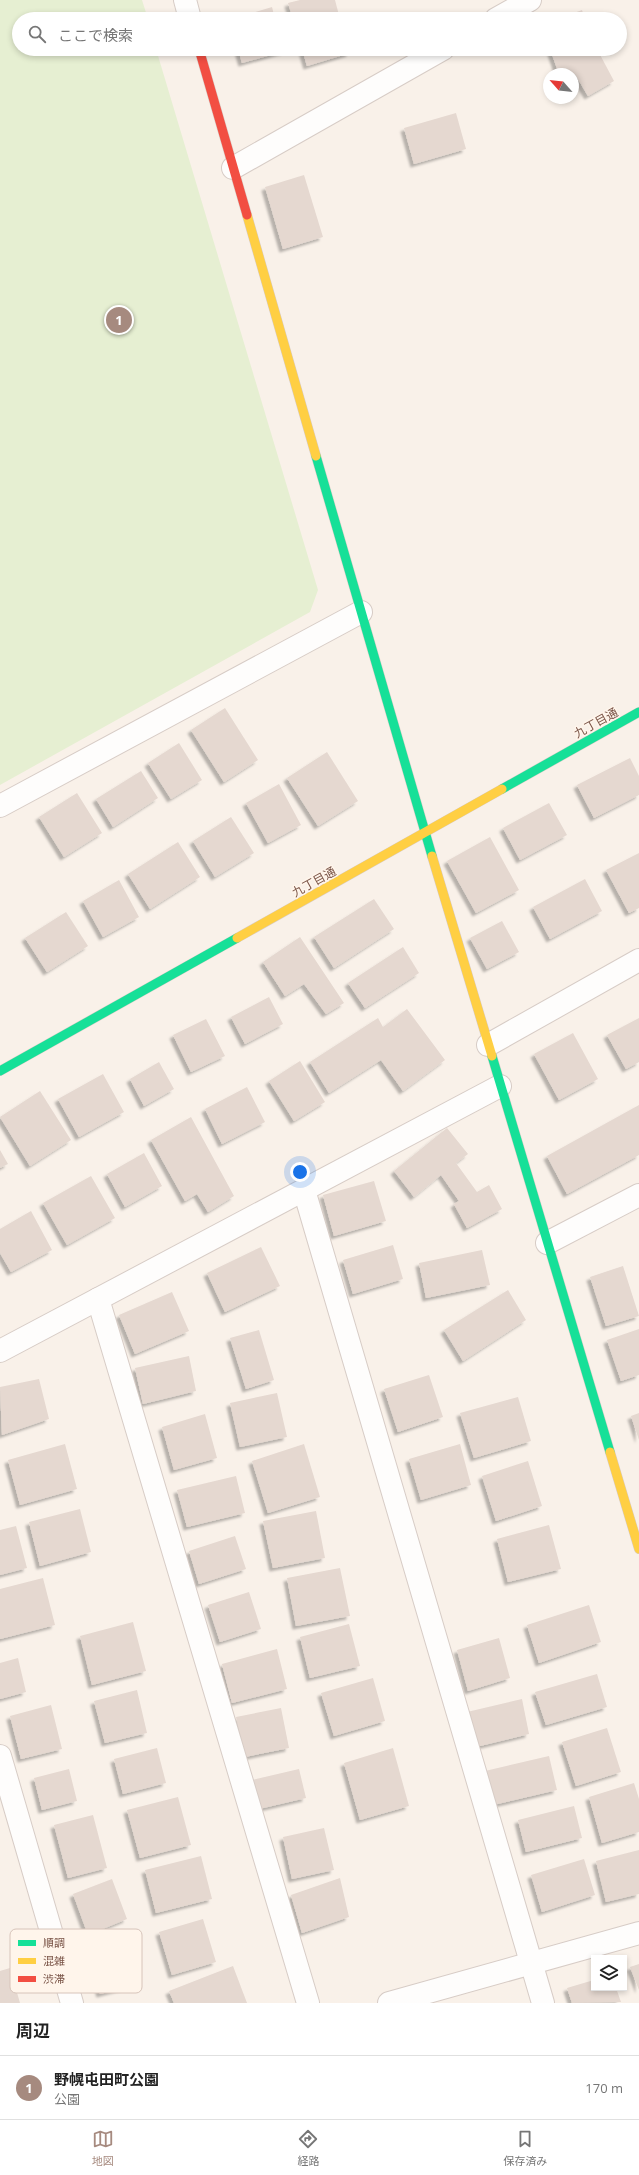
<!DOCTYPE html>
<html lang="ja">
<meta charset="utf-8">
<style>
:root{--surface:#fff;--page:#f2f2f2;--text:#222;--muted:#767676;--line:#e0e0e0;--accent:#a68a7f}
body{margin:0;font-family:"Open Sans","Noto Sans JP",sans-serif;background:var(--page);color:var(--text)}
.controls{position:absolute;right:12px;bottom:12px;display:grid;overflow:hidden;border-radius:0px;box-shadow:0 2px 6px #0003}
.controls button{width:36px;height:36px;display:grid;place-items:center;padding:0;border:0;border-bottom:1px solid var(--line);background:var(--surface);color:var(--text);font:20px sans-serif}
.compass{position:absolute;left:543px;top:68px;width:36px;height:36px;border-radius:50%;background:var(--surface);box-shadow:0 2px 6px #0003;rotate:297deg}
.you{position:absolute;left:300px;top:1172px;width:14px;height:14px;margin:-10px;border:3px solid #fff;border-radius:50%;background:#1a73e8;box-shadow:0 0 0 6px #1a73e833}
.badge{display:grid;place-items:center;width:26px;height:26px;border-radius:50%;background:var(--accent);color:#fff;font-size:13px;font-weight:700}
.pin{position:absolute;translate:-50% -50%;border:2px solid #fff;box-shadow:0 1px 4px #0006}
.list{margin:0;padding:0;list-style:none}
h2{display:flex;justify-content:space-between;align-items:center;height:52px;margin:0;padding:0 16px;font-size:17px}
h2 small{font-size:13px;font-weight:400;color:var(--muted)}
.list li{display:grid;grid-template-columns:26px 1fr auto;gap:12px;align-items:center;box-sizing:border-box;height:64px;padding:0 16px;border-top:1px solid var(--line)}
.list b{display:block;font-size:15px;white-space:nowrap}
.list p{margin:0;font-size:13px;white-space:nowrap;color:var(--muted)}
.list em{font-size:13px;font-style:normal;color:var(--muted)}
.icon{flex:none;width:22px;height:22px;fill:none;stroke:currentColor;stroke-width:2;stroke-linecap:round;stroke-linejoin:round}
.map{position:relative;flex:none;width:639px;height:2003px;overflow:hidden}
.search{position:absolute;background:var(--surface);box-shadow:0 2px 6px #0003;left:12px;right:12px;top:12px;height:44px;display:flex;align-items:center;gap:10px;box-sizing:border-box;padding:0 14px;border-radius:22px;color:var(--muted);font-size:15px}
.sheet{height:116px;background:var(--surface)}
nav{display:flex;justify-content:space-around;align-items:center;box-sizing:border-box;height:56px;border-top:1px solid var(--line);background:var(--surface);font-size:11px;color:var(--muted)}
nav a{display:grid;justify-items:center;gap:2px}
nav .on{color:var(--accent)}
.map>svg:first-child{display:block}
.green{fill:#e6efd2}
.building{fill:#e5d8d0;filter:url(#shadow)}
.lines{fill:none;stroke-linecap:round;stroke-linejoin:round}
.street-casing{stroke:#d7ccc6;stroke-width:24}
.fast-casing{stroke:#d8ccc6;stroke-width:10}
.slow-casing{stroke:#d8ccc6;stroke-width:10}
.jam-casing{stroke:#d8ccc6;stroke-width:10}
.street{stroke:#fefdfc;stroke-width:22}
.fast{stroke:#16e098;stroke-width:9}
.slow{stroke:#ffcf43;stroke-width:9}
.jam{stroke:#f24e42;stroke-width:9}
.labels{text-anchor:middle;stroke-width:3;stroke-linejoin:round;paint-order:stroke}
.street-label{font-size:12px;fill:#795346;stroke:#fff5eb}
.key{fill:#fff5eb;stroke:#d7c4ba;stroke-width:1}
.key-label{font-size:11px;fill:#795346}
</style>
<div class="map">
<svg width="639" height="2003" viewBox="0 0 639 2003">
<defs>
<filter id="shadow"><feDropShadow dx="-3.5" dy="3.5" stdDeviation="1" flood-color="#0004"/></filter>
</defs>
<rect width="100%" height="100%" fill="#f9f1e9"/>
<path class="green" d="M0,0H142L148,19H19V49H156L318,590L310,612L0,785Z"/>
<g class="building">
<path d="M300,0H335L340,19H293L288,3Z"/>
<path d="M272,7L275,19H232Z"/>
<path d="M582,10L585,19H558Z"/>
<path d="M238,49H284L285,51L242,63Z"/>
<path d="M302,49H349L350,53L307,66Z"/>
<path d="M550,49H597L614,81L588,96L575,74H559Z"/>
<path d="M456,113L466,149L414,164L404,128Z"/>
<path d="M304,175L323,237L283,249L265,187Z"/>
<path d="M225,708L258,760L224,782L191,730Z"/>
<path d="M179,743L202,780L171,799L148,763Z"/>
<path d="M327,752L358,801L318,826L287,778Z"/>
<path d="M630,758L639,776V795L594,818L577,785Z"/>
<path d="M141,771L158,798L113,827L96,799Z"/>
<path d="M279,784L301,825L268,843L246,803Z"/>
<path d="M77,793L102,833L64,857L39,817Z"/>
<path d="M549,803L567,835L520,860L503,828Z"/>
<path d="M231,817L254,853L215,877L193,841Z"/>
<path d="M490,837L519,890L476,913L447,861Z"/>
<path d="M178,842L200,877L150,909L128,874Z"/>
<path d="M639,853V908L629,913L606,870Z"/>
<path d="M585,879L602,911L550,939L533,907Z"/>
<path d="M119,880L139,917L103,937L83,901Z"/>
<path d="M374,899L394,929L334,968L314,937Z"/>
<path d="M66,912L88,946L47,972L25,938Z"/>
<path d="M502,921L519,952L487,969L470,938Z"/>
<path d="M300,937L344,1003L326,1014L304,984L285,996L263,962Z"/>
<path d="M403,947L419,973L365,1008L348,983Z"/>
<path d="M269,997L283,1024L245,1044L231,1017Z"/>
<path d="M407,1009L445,1060L403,1091L381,1060L329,1093L310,1062L378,1018L383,1027Z"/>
<path d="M639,1018V1062L626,1069L607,1035Z"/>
<path d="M206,1019L225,1056L191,1072L173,1035Z"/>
<path d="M573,1033L598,1079L559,1100L534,1054Z"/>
<path d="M300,1061L325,1102L294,1121L269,1081Z"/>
<path d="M159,1062L174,1089L144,1106L130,1079Z"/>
<path d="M103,1074L124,1112L79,1137L58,1099Z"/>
<path d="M247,1087L265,1122L222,1144L205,1109Z"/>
<path d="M40,1091L71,1140L30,1166L0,1117Z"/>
<path d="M639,1105V1155L567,1194L547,1156Z"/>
<path d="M191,1117L234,1196L208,1212L197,1194L185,1201L151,1140Z"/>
<path d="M447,1128L468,1154L456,1163L477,1192L489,1185L502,1209L467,1228L454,1204L459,1201L441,1175L414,1197L394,1171Z"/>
<path d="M0,1150L8,1164L0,1168Z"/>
<path d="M144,1153L162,1186L125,1207L107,1174Z"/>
<path d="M91,1176L115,1218L67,1245L43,1203Z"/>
<path d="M374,1181L386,1221L334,1236L323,1195Z"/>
<path d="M31,1211L52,1250L11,1272L0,1253V1229Z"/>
<path d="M393,1245L403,1279L353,1294L343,1260Z"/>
<path d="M261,1247L280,1286L225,1312L207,1273Z"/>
<path d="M482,1250L490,1285L426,1298L419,1263Z"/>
<path d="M623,1266L639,1316L606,1326L590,1277Z"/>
<path d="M508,1290L526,1320L463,1361L444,1330Z"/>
<path d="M172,1292L189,1331L135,1354L119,1315Z"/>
<path d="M639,1329V1375L621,1381L607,1340Z"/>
<path d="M259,1330L274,1380L246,1389L230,1338Z"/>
<path d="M189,1356L196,1391L143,1404L135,1368Z"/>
<path d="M429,1375L443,1417L398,1432L384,1389Z"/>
<path d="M39,1379L49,1419L2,1435L0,1387Z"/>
<path d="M277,1393L287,1437L240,1447L230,1403Z"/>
<path d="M518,1397L531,1441L474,1458L460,1413Z"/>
<path d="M639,1413V1440L631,1416Z"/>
<path d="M205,1414L217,1458L174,1470L162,1427Z"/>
<path d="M65,1444L77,1489L20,1505L8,1460Z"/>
<path d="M304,1444L320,1497L268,1513L252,1461Z"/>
<path d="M460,1444L471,1485L421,1500L409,1459Z"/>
<path d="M528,1461L542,1506L496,1521L482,1476Z"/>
<path d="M236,1476L245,1513L187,1527L177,1490Z"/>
<path d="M80,1509L91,1552L40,1566L29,1522Z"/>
<path d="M316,1511L325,1558L273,1568L263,1521Z"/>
<path d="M549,1525L561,1569L508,1582L497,1539Z"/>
<path d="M16,1526L27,1568L0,1575V1530Z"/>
<path d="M235,1536L246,1569L199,1584L189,1551Z"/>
<path d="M340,1568L350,1616L296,1626L287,1578Z"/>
<path d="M43,1578L55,1625L0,1639V1589Z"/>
<path d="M249,1592L261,1629L220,1642L208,1605Z"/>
<path d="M589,1605L601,1642L539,1663L527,1625Z"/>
<path d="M133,1622L146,1671L92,1685L80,1636Z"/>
<path d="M349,1624L360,1666L310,1678L300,1637Z"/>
<path d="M499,1638L510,1678L468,1691L457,1650Z"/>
<path d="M277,1649L287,1689L232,1703L222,1664Z"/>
<path d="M18,1658L26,1692L0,1699V1663Z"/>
<path d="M597,1674L607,1707L546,1725L535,1692Z"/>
<path d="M373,1678L385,1721L334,1736L321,1693Z"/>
<path d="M137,1690L147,1733L105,1743L94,1701Z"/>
<path d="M522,1699L529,1734L476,1747L467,1712Z"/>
<path d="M51,1705L62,1749L21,1759L10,1716Z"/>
<path d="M281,1708L289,1748L245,1757L236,1717Z"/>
<path d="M607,1728L621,1772L576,1786L562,1742Z"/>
<path d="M157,1748L166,1783L123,1794L114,1759Z"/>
<path d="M393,1748L409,1806L360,1820L344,1763Z"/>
<path d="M549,1756L557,1790L493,1805L485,1771Z"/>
<path d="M69,1769L77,1801L42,1810L34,1778Z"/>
<path d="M299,1769L306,1798L259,1809L252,1780Z"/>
<path d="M634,1783L639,1799V1832L602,1843L589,1797Z"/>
<path d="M178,1797L191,1845L140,1858L127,1810Z"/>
<path d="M574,1806L582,1838L526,1852L518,1820Z"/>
<path d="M93,1815L107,1868L68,1878L54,1825Z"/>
<path d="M324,1828L334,1870L292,1879L283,1837Z"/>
<path d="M639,1850V1894L606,1902L596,1861Z"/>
<path d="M201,1856L212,1899L156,1913L145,1870Z"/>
<path d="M584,1859L595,1895L542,1912L531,1875Z"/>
<path d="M340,1878L349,1917L302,1933L291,1895Z"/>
<path d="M112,1879L127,1919L88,1935L73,1894Z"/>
<path d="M203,1919L216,1962L172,1975L159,1932Z"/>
<path d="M131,1942L142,1983L100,1994L89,1953Z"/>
<path d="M639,1964V1990L630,1967Z"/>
<path d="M233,1966L247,2003H174L169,1991Z"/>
<path d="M10,1968L20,2003H0V1971Z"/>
<path d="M594,1980V1988H616L621,2002L572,2003L567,1988Z"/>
</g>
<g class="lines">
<defs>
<g id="street">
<path d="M185,0L190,19"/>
<path d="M496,19L530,0"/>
<path d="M233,168L443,49"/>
<path d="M0,806L361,612"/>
<path d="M488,1045L639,960"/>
<path d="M304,1190L543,2003"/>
<path d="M547,1243L639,1195"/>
<path d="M98,1299L308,2003"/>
<path d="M0,1351L500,1086"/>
<path d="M0,1756L72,2003"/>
<path d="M389,2003L639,1933"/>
</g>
<g id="fast">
<path d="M316,456L432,856"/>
<path d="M502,789L639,712"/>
<path d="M492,1056L610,1452"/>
<path d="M0,1071L237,938"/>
</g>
<g id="slow">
<path d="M247,215L316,456"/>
<path d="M432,856L492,1056"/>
<path d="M237,938L502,789"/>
<path d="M610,1452L639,1549"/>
</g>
<path id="jam" d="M199,49L247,215"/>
</defs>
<use href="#street" class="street-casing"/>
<use href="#fast" class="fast-casing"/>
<use href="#slow" class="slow-casing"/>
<use href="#jam" class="jam-casing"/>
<use href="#street" class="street"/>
<use href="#fast" class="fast"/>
<use href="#slow" class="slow"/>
<use href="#jam" class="jam"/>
</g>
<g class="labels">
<g class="street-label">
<text transform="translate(596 723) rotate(-29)" y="4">九丁目通</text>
<text transform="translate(314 882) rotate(-29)" y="4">九丁目通</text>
</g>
</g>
<rect x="10" y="1929" width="132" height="64" rx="6" class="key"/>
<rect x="18" y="1940" width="18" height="6" fill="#16e098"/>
<rect x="18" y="1958" width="18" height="6" fill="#ffcf43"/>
<rect x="18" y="1976" width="18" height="6" fill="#f24e42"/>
<g class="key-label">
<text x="43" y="1947">順調</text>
<text x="43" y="1965">混雑</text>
<text x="43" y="1983">渋滞</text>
</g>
</svg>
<div class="controls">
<button><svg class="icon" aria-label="layers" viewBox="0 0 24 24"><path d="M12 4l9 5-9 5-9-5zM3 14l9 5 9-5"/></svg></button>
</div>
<svg class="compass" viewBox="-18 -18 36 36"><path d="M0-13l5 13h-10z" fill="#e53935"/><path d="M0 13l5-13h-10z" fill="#767676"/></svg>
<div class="you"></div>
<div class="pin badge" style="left:119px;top:320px">1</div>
<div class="search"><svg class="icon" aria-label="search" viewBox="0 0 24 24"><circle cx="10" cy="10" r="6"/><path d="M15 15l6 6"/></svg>ここで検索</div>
</div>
<section class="sheet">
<h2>周辺<small></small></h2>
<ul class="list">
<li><span class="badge">1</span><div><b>野幌屯田町公園</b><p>公園</p></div><em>170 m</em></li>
</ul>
</section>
<nav>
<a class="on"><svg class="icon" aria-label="map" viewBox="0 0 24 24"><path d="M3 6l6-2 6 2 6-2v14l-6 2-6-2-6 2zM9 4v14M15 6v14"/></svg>地図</a>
<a><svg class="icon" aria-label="directions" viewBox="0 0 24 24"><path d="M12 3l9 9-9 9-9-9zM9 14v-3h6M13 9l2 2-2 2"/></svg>経路</a>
<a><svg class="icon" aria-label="saved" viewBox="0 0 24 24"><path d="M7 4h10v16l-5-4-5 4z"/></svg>保存済み</a>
</nav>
